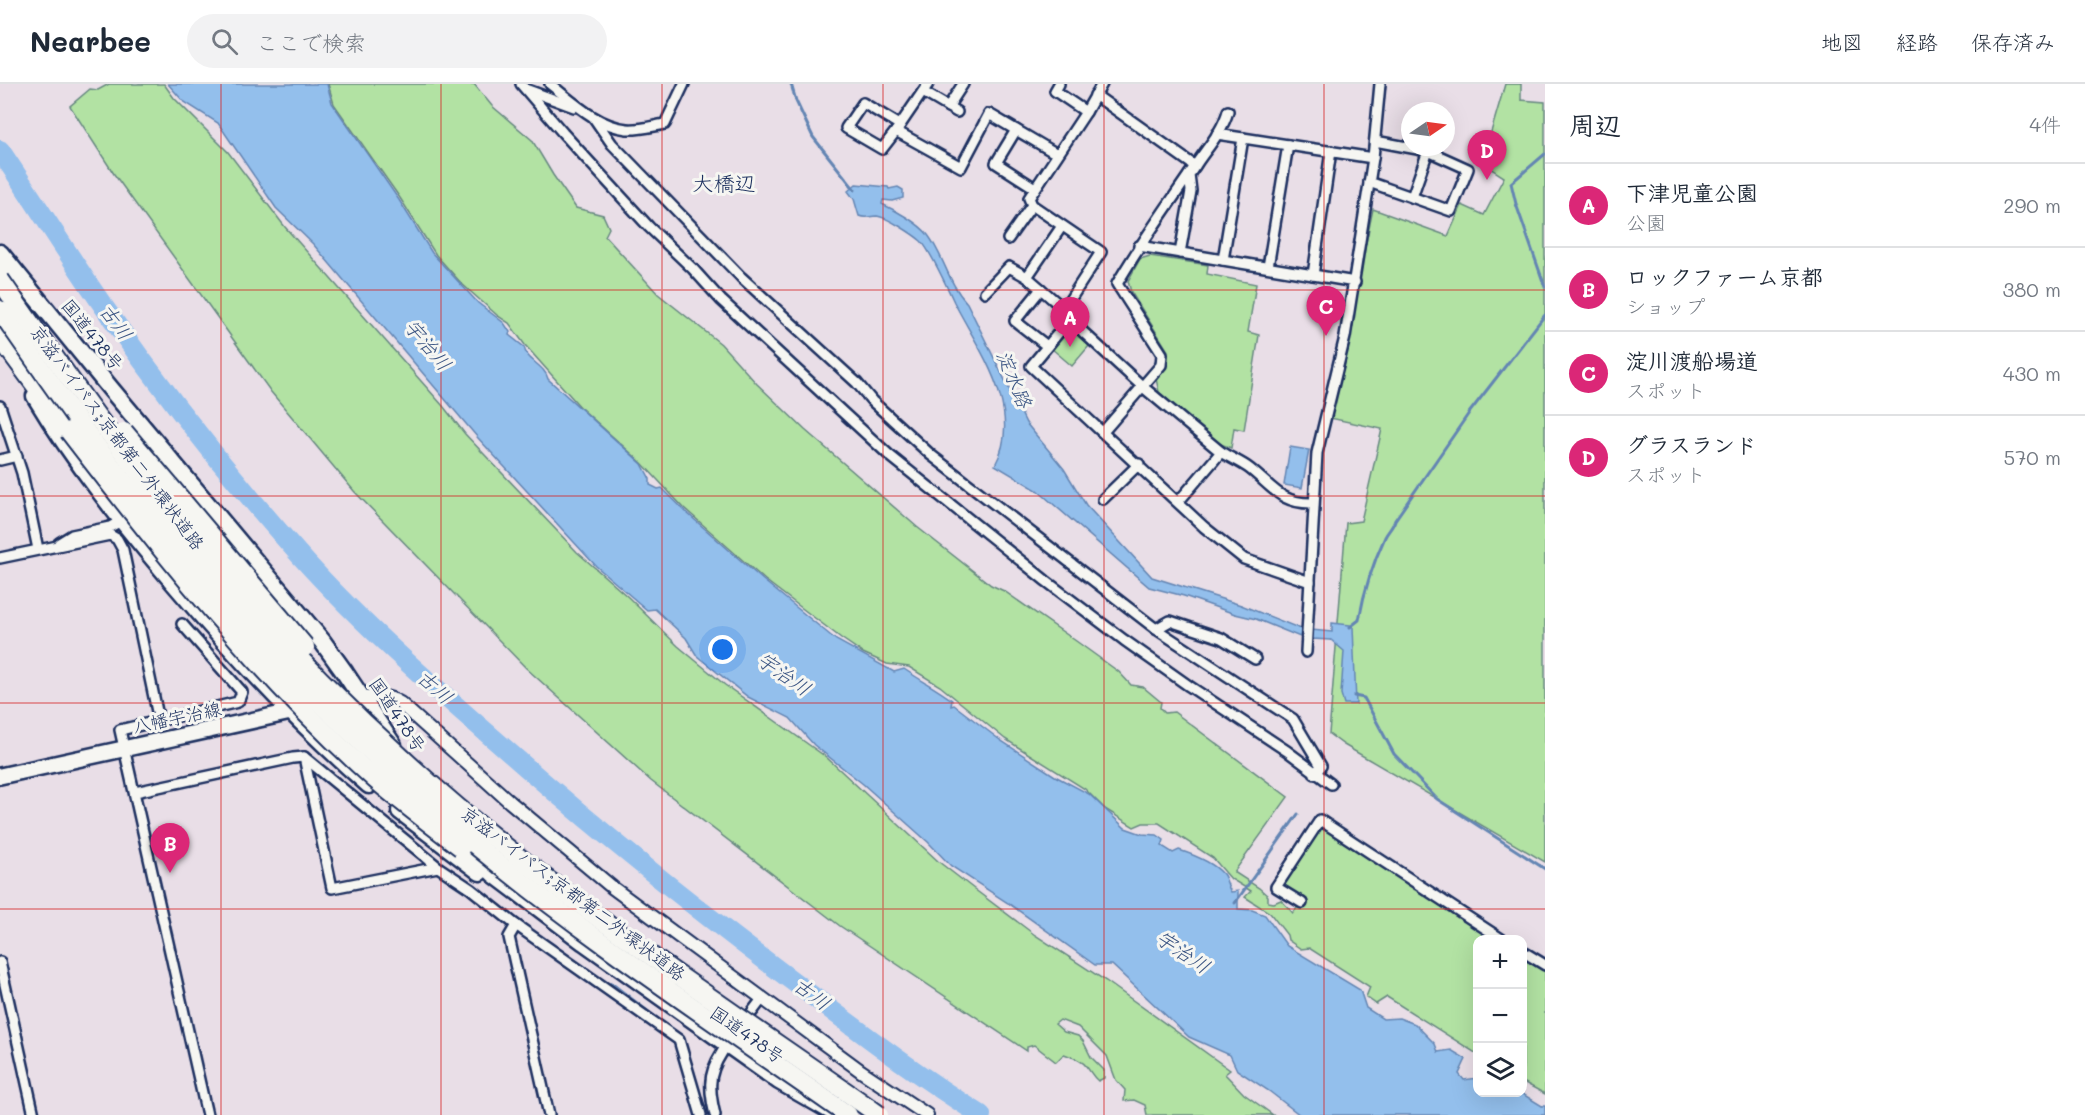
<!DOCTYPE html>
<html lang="ja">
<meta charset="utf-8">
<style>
:root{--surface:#fff;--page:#f2f2f3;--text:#1f2937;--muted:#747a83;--line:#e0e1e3;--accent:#db2777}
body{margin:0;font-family:Mali,"Klee One",sans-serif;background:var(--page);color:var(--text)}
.controls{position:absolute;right:18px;bottom:18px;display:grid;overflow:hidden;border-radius:12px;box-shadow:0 6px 24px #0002}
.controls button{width:54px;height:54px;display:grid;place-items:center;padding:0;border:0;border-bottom:2px solid var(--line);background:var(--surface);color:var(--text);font:30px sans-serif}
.compass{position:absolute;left:1401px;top:18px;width:54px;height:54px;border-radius:50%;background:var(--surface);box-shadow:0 6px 24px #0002;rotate:77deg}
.you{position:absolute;left:723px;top:566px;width:21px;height:21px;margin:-15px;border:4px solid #fff;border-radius:50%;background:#1a73e8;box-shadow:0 0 0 9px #1a73e833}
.badge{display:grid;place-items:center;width:39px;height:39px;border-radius:50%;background:var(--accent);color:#fff;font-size:20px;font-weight:700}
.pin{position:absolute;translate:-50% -50px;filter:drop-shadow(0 2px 3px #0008)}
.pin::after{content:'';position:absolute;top:32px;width:21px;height:18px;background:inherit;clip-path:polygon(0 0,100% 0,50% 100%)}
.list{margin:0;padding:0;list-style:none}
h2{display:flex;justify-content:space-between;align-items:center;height:78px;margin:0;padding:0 24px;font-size:26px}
h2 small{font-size:20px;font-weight:400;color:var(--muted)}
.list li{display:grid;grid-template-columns:39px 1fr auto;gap:18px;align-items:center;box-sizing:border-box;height:84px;padding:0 24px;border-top:2px solid var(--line)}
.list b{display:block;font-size:22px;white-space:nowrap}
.list p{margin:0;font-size:20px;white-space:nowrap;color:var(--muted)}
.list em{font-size:20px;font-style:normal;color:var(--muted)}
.icon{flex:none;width:33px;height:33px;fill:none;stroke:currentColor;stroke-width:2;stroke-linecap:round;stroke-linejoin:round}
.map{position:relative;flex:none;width:1545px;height:1031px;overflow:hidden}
header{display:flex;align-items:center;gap:36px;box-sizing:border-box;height:84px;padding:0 30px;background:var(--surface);border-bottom:2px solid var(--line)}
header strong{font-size:28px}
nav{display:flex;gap:33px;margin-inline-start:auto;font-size:21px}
.search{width:420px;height:54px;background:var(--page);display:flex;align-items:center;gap:15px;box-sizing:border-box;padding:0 21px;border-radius:33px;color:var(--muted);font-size:22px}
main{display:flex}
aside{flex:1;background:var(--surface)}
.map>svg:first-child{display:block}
.green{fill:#b2e2a3;stroke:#668880;stroke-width:1.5}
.water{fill:#93bfec;stroke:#6385b3;stroke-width:1.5}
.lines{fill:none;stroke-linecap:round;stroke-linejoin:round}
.stream{stroke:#6385b3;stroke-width:3}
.river{stroke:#93bfec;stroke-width:20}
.minor-casing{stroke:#1b2f5e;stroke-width:14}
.tertiary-casing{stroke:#1b2f5e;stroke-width:16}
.primary-casing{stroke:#1b2f5e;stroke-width:20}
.trunk-casing{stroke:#1b2f5e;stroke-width:21}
.motorway-casing{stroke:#1b2f5e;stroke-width:22}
.minor{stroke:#f6f6f2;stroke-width:9}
.tertiary{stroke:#f6f6f2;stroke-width:12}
.primary{stroke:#f6f6f2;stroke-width:15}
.trunk{stroke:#f6f6f2;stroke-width:16}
.motorway{stroke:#f6f6f2;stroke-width:18}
.motorway-bridge-casing{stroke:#1b2f5e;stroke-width:22;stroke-linecap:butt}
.motorway-bridge{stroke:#f6f6f2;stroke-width:18}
.grid{fill:none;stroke:#d62828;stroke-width:1.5;stroke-opacity:0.55}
.labels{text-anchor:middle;stroke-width:6;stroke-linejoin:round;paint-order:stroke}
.street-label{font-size:18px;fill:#1b2f5e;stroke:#f6f6f2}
.water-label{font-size:20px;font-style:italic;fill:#395382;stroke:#f6f6f2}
.quarter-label{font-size:21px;fill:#1b2f5e;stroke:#f6f6f2}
</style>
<header>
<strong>Nearbee</strong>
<div class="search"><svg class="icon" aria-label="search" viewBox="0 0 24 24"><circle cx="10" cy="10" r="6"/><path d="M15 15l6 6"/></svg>ここで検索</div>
<nav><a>地図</a><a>経路</a><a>保存済み</a></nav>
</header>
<main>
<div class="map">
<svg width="1545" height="1031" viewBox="0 0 1545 1031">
<rect width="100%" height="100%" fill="#e9dee7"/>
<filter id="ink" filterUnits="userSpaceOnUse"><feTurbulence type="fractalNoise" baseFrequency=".0167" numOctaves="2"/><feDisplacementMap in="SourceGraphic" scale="12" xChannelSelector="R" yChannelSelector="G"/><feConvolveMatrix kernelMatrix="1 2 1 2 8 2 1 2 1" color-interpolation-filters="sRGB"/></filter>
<g filter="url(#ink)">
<g class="green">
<path d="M109,0H164L174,14L228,68L285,143L443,322L465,350L577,468L628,513L678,562L725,601L826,673L939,778L974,805L1035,851L1106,897L1230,986L1225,990L1244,1010L1273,1031H1147L1145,1021L1134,1016L1124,1017L1125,1006L1116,996L1107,972L1078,943L1060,936L1055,940L1064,948L1078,952L1083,957L1091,973L1104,986V994L1098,997C1092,992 1091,988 1086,982C1081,975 1071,973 1064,970L1056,978L1034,961L1027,963V967L840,842L651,697L526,584L354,407L271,308L114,90L70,22L90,5L98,6Z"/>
<path d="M328,0H474L492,22L532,56L553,91L576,124L603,131L609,144L605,152L658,210L721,260L757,300L805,346L917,443L991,501L1004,507L1076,557L1119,588L1131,601L1143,603L1161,618L1160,624L1165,629L1174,628L1288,713L1234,788L1259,804L1268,812V818L1274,819L1281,816L1293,829L1301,819L1276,803L1320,736L1503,855L1478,856L1477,970L1387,913L1376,920L1366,913L1370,903L1309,864L1301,865L1288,856L1287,851L1270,829L1245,813L1251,807L1231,795L1213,774L1159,739H1143L1134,743L1105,725L1085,705L1005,655L940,602L909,583L887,580L863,569L841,554L765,496L684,424L642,379L582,325L525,261L509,239L498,232L462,200L436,171L400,114L334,20Z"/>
<path d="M1505,0H1521V16L1545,18V778L1344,661L1329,650L1346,439L1361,437L1382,345L1330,334L1373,125L1448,152L1462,121L1484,131L1504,93L1482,79Z"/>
<path d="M1150,172L1208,181L1207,190L1256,200L1248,248L1259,251L1244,346L1234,344L1231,364L1218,359L1159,308L1156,295L1166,284L1168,267L1131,208L1128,197L1140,175Z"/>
<path d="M1072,245L1089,262L1072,282L1051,264L1065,246Z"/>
<path d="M1522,867L1545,881V1010L1523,998Z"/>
</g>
<g class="water">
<path d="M168,0H327L332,19L399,116L432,169L478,219L504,239L510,248L509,251L524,263C526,277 545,281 548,295L642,380L650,395V401L658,405L662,404L687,429L763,496L836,556L894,588L904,585C920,596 936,604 952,616L951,622L954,621L1000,656L1055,692L1089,710L1125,744L1142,750L1157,751L1164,756L1162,762L1173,769L1179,766C1194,771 1213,778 1223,790C1227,795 1227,802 1231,808L1238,807V825L1252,826L1265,831L1287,862L1360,906L1366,924L1383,935L1399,934L1415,940L1435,960L1438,968L1451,966L1466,975L1459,990L1464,996L1477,994L1478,1008L1521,1009L1542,1022H1545V1031H1300L1269,1007L1237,986L1230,971L1189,953L1112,881H1095L1008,819L951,782L928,758L863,700L814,661L790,634L748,613L697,572L686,554L655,525L647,526L596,482L478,354L313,160L276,124L218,39L183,17Z"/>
<path d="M856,100L888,103L889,105L898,103L903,106V114L892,117L883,116L882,120C895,126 919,139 928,151C944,172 948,199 967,219L1026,339L1064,385L1086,421L1152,493L1241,521L1301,545L1300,553L1256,535L1235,530L1184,512L1149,503L1037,406L995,381C1025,326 978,265 954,218C948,205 930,166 921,157C913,150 887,133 877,132C869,132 866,135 859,132L854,115L848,107Z"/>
<path d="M1290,363L1309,366L1302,404L1284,401Z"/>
<path d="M1332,539L1350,541L1353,543L1356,620H1344L1341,610L1344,567L1331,556L1312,555V546L1332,548Z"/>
</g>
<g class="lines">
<g class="stream">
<path d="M791,0L796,17L813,53L855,106"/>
<path d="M1545,70L1511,99L1516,120L1545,203"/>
<path d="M1350,543L1359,536C1364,507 1373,479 1385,453C1388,447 1393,443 1395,436L1469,329L1545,231"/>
<path d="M1354,612L1364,614L1394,670L1437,715L1545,785"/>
<path d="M1235,819L1298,730"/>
<path d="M611,899L676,949"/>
<path d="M698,1004L707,1031"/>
</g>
<path class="river" d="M0,66C35,118 68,171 104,223C161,305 223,384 289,459C360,541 445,612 527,684C618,763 713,838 810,910C866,952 921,994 981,1031"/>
<defs>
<g id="minor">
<path d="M521,0L563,49L649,143L693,185L721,216L889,371L1046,497L1124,556L1189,602L1287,667L1331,700"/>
<path d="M550,0C573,18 597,42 627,45C639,46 653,42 665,40L684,0"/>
<path d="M928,0L896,47L961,83L989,30L1057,70"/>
<path d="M1059,0L1055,7L1086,28"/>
<path d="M528,6L574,23"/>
<path d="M923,8L957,28"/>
<path d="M1095,11L1195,82"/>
<path d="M948,23L963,0"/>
<path d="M594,34L612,60L741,193L857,299L872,317L931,371L1156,545L1293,635L1321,682L1315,690"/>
<path d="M1016,46L996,79L1035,104"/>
<path d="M896,47L882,65L846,44L863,19L900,41"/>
<path d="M1217,50L1373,74"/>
<path d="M1369,98L1451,127L1468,85L1428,67L1375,57"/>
<path d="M1412,113L1428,67"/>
<path d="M1008,155L1032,121"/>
<path d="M1139,162L1355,198"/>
<path d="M1180,169L1191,107L1189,91"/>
<path d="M1223,176L1243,54"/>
<path d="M1268,183L1288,61"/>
<path d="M1313,191L1331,67"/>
<path d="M1027,193L1062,142"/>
<path d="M1041,205L1015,237L1047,262"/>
<path d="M985,208L1009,183L1027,193L1041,205L1064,225L1083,248L1143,303L1221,368L1179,417"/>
<path d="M1064,225L1101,168L1032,121L1029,114L1086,28L1102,0"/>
<path d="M1070,235L1031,282L1204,443L1244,475L1310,498"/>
<path d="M0,322L22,389L38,465"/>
<path d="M1103,348L1161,281L1162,270L1117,200C1141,158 1170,119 1197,79C1208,63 1223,46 1228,27"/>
<path d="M1221,368C1230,374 1241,378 1250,385C1273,403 1281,420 1313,419"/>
<path d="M0,376L17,372"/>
<path d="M1103,415L1139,380"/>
<path d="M59,459L72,451L110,443L121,437"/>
<path d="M0,474L110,451L117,455L123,466L159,637"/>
<path d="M182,540L242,608L238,618L120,646L207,1031"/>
<path d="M1156,545L1170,537L1221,554L1255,575"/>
<path d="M1306,568L1317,369L1345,253L1373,74L1380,0"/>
<path d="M304,673L332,804L438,783"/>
<path d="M135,708L293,674L304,673L438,783L471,805L516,841L679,956L701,1031"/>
<path d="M1302,819L1276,803L1320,736L1503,856"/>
<path d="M516,841L509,853L549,1031"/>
<path d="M1522,867L1545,881"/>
<path d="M0,878L34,1031"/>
<path d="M743,940L762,915"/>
<path d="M715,1031C707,999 709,985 729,958"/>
</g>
<path id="tertiary" d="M362,613C377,612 387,611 400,619L510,718L613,804L861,987L927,1031"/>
<path id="primary" d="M0,692L300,626"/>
<g id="trunk">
<path d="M0,169L110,304L322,557L345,589L393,661"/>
<path d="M35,312C75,379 123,439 173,498C234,570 298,639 369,701"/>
<path d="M400,727L480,788"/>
<path d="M464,760L494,790L584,858L779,997L833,1028"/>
</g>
<g id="motorway">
<path d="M0,179L10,194"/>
<path d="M0,253L69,347"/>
</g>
</defs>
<use href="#minor" class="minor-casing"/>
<use href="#tertiary" class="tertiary-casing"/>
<use href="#primary" class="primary-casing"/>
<use href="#trunk" class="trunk-casing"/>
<use href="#motorway" class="motorway-casing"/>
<use href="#minor" class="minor"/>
<use href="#tertiary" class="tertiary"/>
<use href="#primary" class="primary"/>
<use href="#trunk" class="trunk"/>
<use href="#motorway" class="motorway"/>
<defs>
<g id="motorway-bridge">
<path d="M0,196C50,268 101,341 155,410C231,506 316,596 407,679C550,810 720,919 879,1031"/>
<path d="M0,226C46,292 92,359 143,422C235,536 337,641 447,737C573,845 713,936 848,1031"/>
<path d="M69,347C163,469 260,592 375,695C403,719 432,741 461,763"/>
<path d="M124,348L305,563"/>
</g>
</defs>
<use href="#motorway-bridge" class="motorway-bridge-casing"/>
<use href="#motorway-bridge" class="motorway-bridge"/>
</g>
</g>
<path class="grid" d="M221,0V1031M441,0V1031M662,0V1031M883,0V1031M1104,0V1031M1324,0V1031M0,206H1545M0,412H1545M0,619H1545M0,825H1545"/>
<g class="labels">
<g class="street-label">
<text transform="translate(92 251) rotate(51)" y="6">国道478号</text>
<text transform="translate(117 354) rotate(53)" y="6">京滋バイパス;京都第二外環状道路</text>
<text transform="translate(397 631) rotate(56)" y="6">国道478号</text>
<text transform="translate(177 634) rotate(-12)" y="6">八幡宇治線</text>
<text transform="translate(573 810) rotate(37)" y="6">京滋バイパス;京都第二外環状道路</text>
<text transform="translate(747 951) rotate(35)" y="6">国道478号</text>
</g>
<g class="water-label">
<text transform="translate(116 238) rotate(54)" y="7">古川</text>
<text transform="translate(428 261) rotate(50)" y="7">宇治川</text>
<text transform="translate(1014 295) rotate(67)" y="7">淀水路</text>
<text transform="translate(784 590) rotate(35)" y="7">宇治川</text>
<text transform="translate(435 603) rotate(42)" y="7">古川</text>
<text transform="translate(1183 868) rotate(34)" y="7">宇治川</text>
<text transform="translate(812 910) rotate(37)" y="7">古川</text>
</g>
<g class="quarter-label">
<text x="724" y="107">大橋辺</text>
</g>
</g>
</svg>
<div class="controls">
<button>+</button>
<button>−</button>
<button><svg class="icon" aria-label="layers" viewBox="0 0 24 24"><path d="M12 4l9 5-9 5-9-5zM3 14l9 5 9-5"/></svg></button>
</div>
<svg class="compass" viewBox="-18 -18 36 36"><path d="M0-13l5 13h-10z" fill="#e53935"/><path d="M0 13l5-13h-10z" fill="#747a83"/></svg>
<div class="you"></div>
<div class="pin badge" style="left:1070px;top:263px">A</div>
<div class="pin badge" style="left:170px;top:789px">B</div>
<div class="pin badge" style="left:1326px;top:252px">C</div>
<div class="pin badge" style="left:1487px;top:96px">D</div>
</div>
<aside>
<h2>周辺<small>4件</small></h2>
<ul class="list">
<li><span class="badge">A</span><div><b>下津児童公園</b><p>公園</p></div><em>290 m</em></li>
<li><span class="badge">B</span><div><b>ロックファーム京都</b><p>ショップ</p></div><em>380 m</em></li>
<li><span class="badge">C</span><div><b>淀川渡船場道</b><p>スポット</p></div><em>430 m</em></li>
<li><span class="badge">D</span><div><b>グラスランド</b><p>スポット</p></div><em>570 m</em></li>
</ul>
</aside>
</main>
